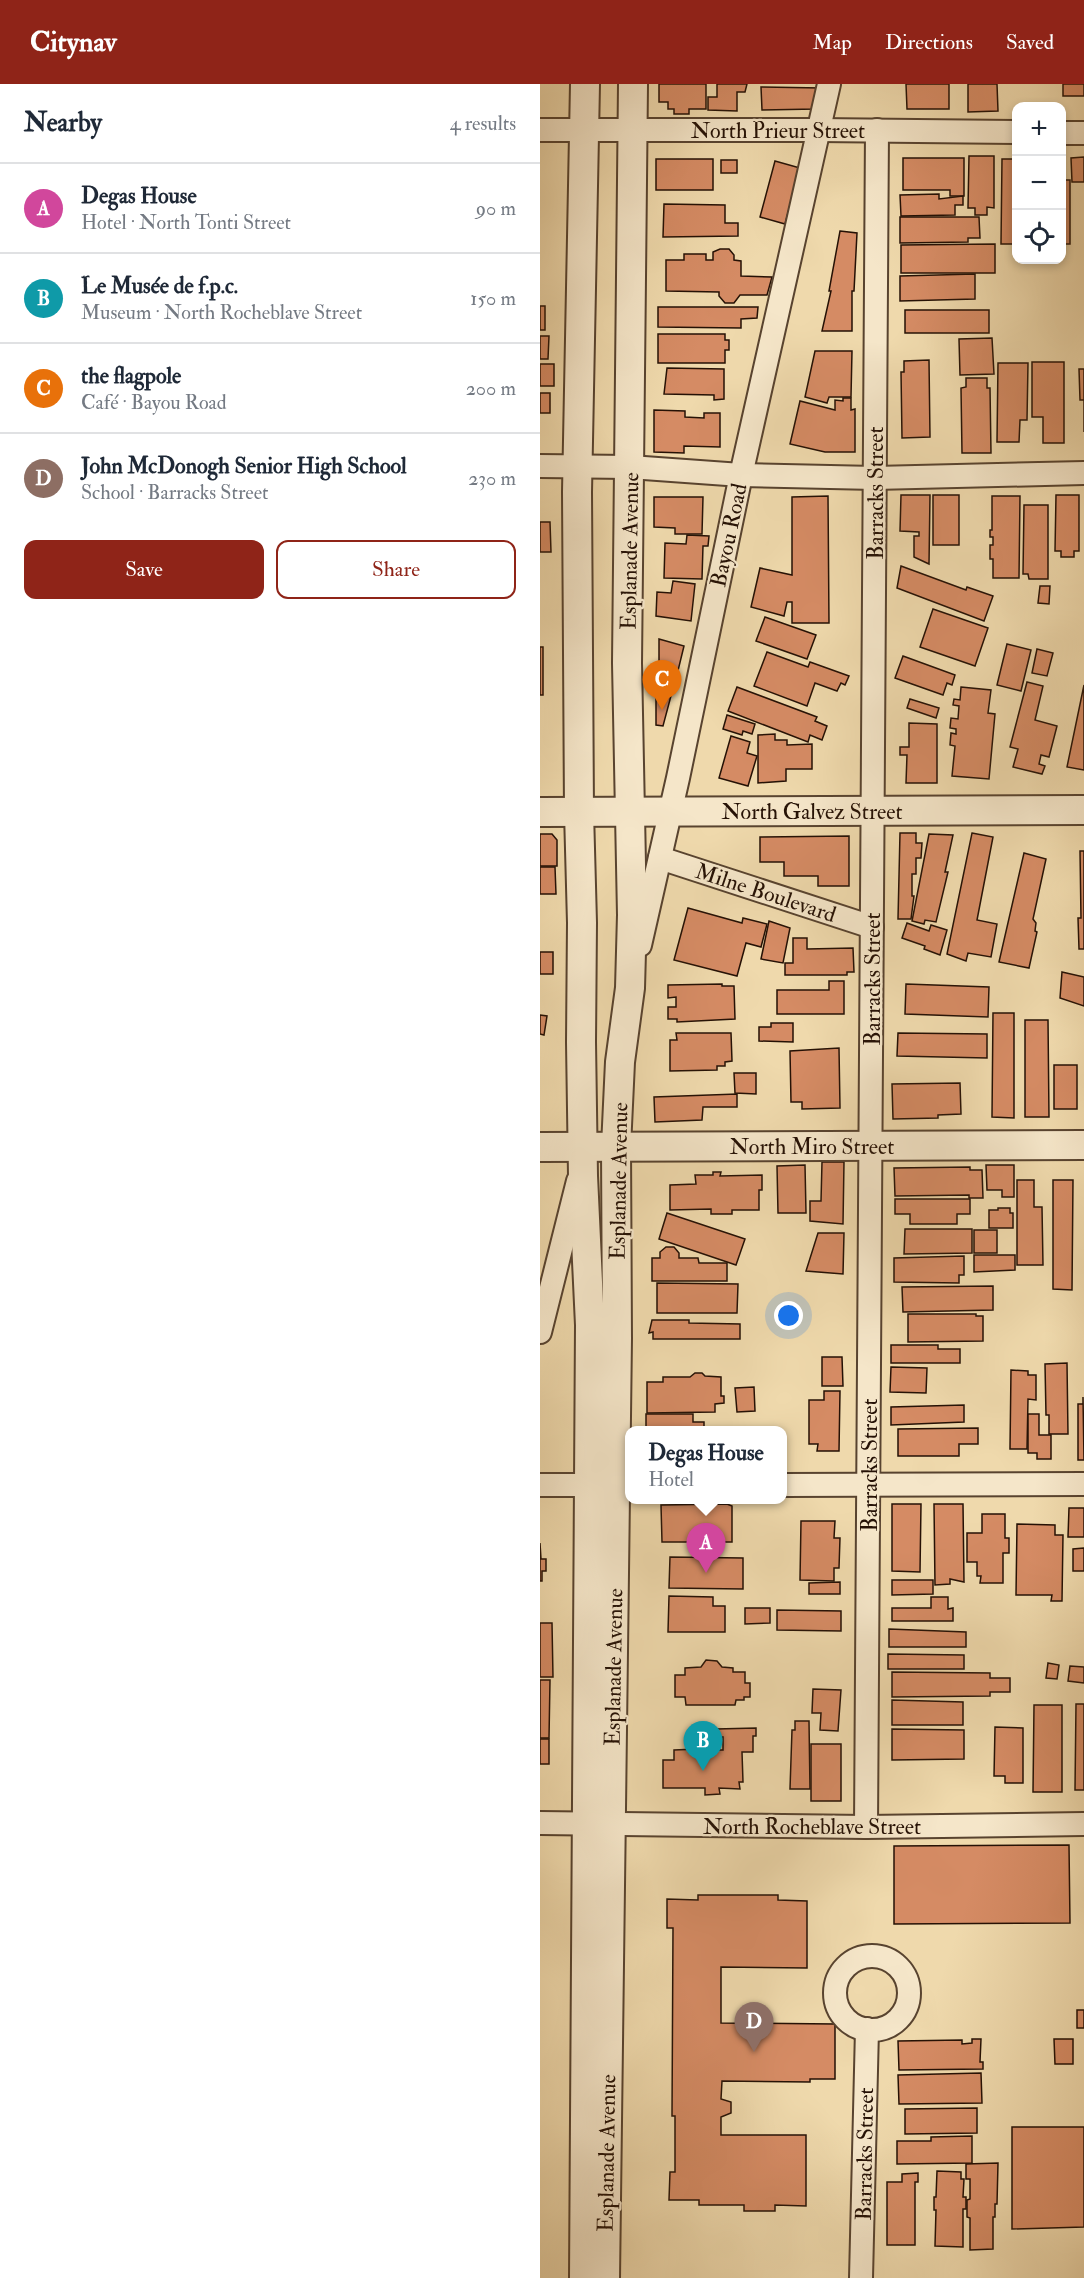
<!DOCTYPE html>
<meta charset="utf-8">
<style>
:root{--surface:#fff;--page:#f6f6f7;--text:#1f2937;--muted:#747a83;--line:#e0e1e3;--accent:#8f2418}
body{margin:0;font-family:"IM FELL Double Pica",serif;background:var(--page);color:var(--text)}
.controls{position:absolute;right:18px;top:18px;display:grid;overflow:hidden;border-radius:12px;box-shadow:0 3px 9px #0003}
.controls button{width:54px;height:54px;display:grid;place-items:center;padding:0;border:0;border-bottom:2px solid var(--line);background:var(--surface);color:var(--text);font:30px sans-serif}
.you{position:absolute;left:249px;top:1232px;width:21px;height:21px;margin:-15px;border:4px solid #fff;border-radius:50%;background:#1a73e8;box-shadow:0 0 0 9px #1a73e833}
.badge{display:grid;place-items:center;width:39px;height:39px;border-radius:50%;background:var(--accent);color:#fff;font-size:20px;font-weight:700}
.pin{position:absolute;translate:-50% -50px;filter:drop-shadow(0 2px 3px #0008)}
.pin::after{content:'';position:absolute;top:32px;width:21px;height:18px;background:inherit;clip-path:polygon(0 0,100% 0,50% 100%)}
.popup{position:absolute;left:85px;top:1342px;width:162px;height:78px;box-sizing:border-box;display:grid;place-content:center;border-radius:12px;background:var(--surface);filter:drop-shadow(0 2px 4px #0005);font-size:20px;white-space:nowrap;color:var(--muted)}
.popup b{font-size:22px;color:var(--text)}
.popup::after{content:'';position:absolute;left:50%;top:100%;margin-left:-12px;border:12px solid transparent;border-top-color:var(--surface)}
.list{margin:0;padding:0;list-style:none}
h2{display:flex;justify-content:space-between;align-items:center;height:78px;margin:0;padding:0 24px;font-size:26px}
h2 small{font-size:20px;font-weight:400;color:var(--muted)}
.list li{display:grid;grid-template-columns:39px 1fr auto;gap:18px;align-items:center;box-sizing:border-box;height:90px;padding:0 24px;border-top:2px solid var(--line)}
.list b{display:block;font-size:22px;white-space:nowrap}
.list p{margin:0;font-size:20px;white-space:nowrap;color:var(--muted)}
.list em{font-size:20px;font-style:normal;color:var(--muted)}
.actions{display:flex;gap:12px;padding:18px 24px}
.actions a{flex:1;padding:14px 0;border:2px solid var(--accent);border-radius:12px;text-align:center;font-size:21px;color:var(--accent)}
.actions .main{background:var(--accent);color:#fff}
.icon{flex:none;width:33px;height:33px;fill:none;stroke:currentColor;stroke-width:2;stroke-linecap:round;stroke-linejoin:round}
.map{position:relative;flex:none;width:544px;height:2194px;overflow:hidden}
header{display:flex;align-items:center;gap:36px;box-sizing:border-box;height:84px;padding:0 30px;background:var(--accent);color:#fff}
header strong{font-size:28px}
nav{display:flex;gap:33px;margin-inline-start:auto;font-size:21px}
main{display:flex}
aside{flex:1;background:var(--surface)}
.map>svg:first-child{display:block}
.building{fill:#d58b64;stroke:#251105;stroke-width:1.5}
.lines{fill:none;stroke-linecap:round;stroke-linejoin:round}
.minor-casing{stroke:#58432f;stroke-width:26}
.tertiary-casing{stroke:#58432f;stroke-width:32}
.minor{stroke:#f5e6c9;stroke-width:22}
.tertiary{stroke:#f5e6c9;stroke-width:28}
.labels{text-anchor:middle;stroke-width:4.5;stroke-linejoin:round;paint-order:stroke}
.street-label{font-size:22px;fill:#251105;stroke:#f5e6c9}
</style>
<header>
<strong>Citynav</strong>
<nav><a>Map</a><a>Directions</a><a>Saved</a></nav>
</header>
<main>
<aside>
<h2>Nearby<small>4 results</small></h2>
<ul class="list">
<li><span class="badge" style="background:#d1479c">A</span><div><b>Degas House</b><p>Hotel · North Tonti Street</p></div><em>90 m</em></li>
<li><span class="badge" style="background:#0f9aa8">B</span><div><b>Le Musée de f.p.c.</b><p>Museum · North Rocheblave Street</p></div><em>150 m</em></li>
<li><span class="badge" style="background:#e8710a">C</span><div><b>the flagpole</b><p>Café · Bayou Road</p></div><em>200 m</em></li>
<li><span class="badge" style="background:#8d6e63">D</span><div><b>John McDonogh Senior High School</b><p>School · Barracks Street</p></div><em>230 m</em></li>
</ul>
<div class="actions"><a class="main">Save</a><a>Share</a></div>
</aside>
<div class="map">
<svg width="544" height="2194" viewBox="0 0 544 2194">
<rect width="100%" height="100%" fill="#efd9ac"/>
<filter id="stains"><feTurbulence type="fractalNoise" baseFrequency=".00333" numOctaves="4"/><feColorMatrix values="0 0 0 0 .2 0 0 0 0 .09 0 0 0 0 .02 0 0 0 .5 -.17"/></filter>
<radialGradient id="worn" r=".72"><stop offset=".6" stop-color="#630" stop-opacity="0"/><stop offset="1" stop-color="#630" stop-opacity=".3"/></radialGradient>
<g class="building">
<path d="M119,0H166V25H149V30H134V25H128V18H119Z"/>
<path d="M177,0H207L205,8H197V27L168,26V13H177Z"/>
<path d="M366,0H409V25H367Z"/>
<path d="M428,0H457L458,27L428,28Z"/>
<rect x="523" y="0" width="21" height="12"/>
<path d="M221,3L281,4L276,25L222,26Z"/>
<path d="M429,72H454V124L447,123V131H435V124H428Z"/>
<path d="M544,73V98H532L531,74Z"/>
<path d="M363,74H424V112H410V106H363Z"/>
<rect x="116" y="75" width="57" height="31"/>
<path d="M462,75H476L475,160H461Z"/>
<rect x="181" y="76" width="16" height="13"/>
<path d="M235,77L260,84L245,140L220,133Z"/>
<rect x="522" y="96" width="8" height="64"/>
<path d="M399,110V115L423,112V121H415V131L361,132L360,111Z"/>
<path d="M124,120L185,121V139H198V152L123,153Z"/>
<path d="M360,133H439L440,154H428V158L360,159Z"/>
<path d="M300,147L317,149L314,207H312V247H282L291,207H289Z"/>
<path d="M455,160V189H361V161Z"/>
<path d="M180,165H189L194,171V176L201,177V192L232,193L227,211H200L194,219H185L179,212V208L126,207V176H144V170H166V176H173V168Z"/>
<path d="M435,190V215L360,217V192Z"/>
<rect x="0" y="222" width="5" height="24"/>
<path d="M118,223H218L217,234L201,235V244L118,243Z"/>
<rect x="365" y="226" width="84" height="23"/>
<path d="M118,250H185V256H189V266H185V279H118Z"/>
<path d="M0,252H9L8,275H0Z"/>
<path d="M452,254L454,290L420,291L419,255Z"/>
<path d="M275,267H312L311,313H289L287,319L265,313Z"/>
<path d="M389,276L390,353L362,354L361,288H364V277Z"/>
<path d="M492,278H524V359H503V333H492Z"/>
<path d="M458,279H488L487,336H480L479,358H457Z"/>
<rect x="0" y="280" width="14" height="22"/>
<path d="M127,284L184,285V315L174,316V311L124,310Z"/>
<path d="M539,285H544V348V316H540Z"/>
<path d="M426,294H447V304H450L451,369H422L421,304L426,303Z"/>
<rect x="0" y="309" width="10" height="20"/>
<path d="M303,314H311V326L315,325V368H285L250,360L260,317L295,326V316L303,317Z"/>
<path d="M114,326L145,327V333L164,334V329H180V363L144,362V369L114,368Z"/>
<path d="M361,411H390L389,480L374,473V452H379V448L360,447Z"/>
<rect x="393" y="411" width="26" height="50"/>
<path d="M516,411H539V467H534V473H521V467H515Z"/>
<path d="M288,412L289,539H252V518H247L244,532L211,523L220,484L252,491V413Z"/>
<path d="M452,412H480L479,494H453V475H450V461H453V453H450V446H452Z"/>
<path d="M114,413H163L162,450H135V444L114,443Z"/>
<path d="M484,421H508V495H489L488,490H483Z"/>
<path d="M0,438H10L11,468H0Z"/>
<path d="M147,451L169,452L168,462H163L162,495L124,494L125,459L146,460Z"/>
<path d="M361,482L426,506L427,503L453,512L444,537L357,504Z"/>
<path d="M133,497L155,500L151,537L116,532L117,508L131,509Z"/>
<path d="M500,502H510L509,520L498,519Z"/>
<path d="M393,525L448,544L435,582L380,563Z"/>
<path d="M225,533L276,551L267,575L216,557Z"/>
<path d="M119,555L144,562L135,599L119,597Z"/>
<path d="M467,560L491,566L481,607L457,601Z"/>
<rect x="0" y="563" width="3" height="48"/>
<path d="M497,565L513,569L507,592L492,589Z"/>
<path d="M227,568L268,583L270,578L309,592L305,601L301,599L297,607L275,599L267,622L214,602Z"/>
<path d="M363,572L415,591L412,601L407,599L403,611L355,594Z"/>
<path d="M487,598L503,602L495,636L517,642L509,673L501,671L499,680L505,682L502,690L473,683L478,665L470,663Z"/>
<path d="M544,601V686L527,683Z"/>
<path d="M197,603L277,633L275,637L287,642L282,656L270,651L268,658L188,627Z"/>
<path d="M421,603L451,606L448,629L455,630L449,695L412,692L415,662L410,661L411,649L416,650V645L410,644L411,634L418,635L419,622L413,621L414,615L420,616Z"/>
<path d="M116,605L132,608L123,642L116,641Z"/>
<path d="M370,615L399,624L396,634L367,624Z"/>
<path d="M187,631L215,640L212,650L203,647L202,651L183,645Z"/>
<path d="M369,639L397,640V699H366L367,671H360V663H369Z"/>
<path d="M235,650V656H247V661L272,660V685H246V697L218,699V651Z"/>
<path d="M191,652L210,658L207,669L217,672L208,702L179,694Z"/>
<path d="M360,749H376V759H382L381,774H376V790H372V812H374L371,835H358Z"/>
<path d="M432,749L453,753L437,836L457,840L451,873L428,869L426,877L407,870Z"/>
<path d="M0,750H12L17,756V782H0Z"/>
<path d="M389,750L413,751L405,788H408L396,838L385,836L384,840L372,837Z"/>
<path d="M309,752V802H278V792H244V778H220V753Z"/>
<path d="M540,767H544V865H539L538,834H541Z"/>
<path d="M484,769L506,775L493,835L496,839L495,847L497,848L489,884L459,878Z"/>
<path d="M0,783H15L16,810H0Z"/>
<path d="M148,824L202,839L203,834L227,840L221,863L206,859L197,892L134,876Z"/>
<path d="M229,837L250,844L243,879L221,875Z"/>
<path d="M367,839L389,847L391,841L407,846L400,871L384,865L385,862L362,854Z"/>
<path d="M253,854H267V865L313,864L314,888H307V891H245V879H253Z"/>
<rect x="0" y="868" width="13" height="22"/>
<path d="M522,888L544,893V922L520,914Z"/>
<path d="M289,897H304V930H237V906H289Z"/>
<path d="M182,900V902H194L195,935L137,938V935H128V923H136V913L128,914V901Z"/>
<path d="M366,900L449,903L448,933L365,930Z"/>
<path d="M453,929H474V1034L452,1033Z"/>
<path d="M0,931L7,932L4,951L0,950Z"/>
<path d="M485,936H508L509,1033H485Z"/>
<path d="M231,939H253V958L219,957V943H231Z"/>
<path d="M136,949H191L192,977L185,978V982H177V986L130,987V956H137Z"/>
<path d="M358,949L447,950V974L357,972Z"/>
<path d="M299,964L300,1024L262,1025V1018H251L250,967Z"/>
<rect x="514" y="981" width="23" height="44"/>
<path d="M194,989H216V1010L195,1009Z"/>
<path d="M420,999L421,1030L398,1031V1034L353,1035L352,1000Z"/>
<path d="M197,1010V1023H163L162,1036L115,1038L114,1013Z"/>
<path d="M282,1078H304L303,1140L270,1137V1117H281Z"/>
<path d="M265,1081L266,1129H238L237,1082Z"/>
<path d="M446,1081H474V1113H462V1106H447Z"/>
<path d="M430,1083V1086H442L443,1114H429V1111L355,1112L354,1084Z"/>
<path d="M173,1088H181L180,1092L222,1091V1106H219V1126H192V1130H171V1125L130,1126V1101L156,1100L155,1091H173Z"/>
<path d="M477,1096H494V1123H502L503,1181H477Z"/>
<path d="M513,1096H533L532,1206L513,1205Z"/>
<path d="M355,1115H430V1130H417V1140H370V1130H355Z"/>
<path d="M458,1124H470V1129H473V1144H449V1126H458Z"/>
<path d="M127,1129L205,1155L196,1181L119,1155Z"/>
<path d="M365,1145H432V1169L364,1170Z"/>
<rect x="434" y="1146" width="23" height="23"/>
<path d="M278,1149H304L303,1190L266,1187Z"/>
<path d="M126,1163H134L139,1169V1174H158L159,1179H187V1197H112V1174H120V1168Z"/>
<path d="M434,1171H475V1186L434,1188Z"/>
<path d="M424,1172V1191H419V1199L354,1198V1174Z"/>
<path d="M117,1199L198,1200L197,1229H117Z"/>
<path d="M453,1202V1226L363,1228L362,1203Z"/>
<path d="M368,1230H436V1232H443V1257L368,1258Z"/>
<path d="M112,1236H149V1239L200,1240V1255H113V1248L109,1249Z"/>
<path d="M351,1261H398V1265H420V1279H351Z"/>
<path d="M282,1273H302L303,1302H282Z"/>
<path d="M527,1279L528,1350H509V1331H506L505,1280Z"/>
<path d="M351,1283L387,1284L386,1309L350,1308Z"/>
<path d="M471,1286L488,1287V1291H496V1316L488,1315L487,1365H470Z"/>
<path d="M155,1289H162L165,1292L181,1293V1312H184V1319L175,1320V1328L107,1329V1298H123V1293H150Z"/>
<path d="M214,1303L215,1327L197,1328L195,1304Z"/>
<path d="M284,1307H300L299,1367H277L278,1360H269V1316H284Z"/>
<path d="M543,1313L544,1376H538V1320H543Z"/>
<path d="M424,1321V1338L351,1341V1323Z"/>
<path d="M106,1330H153V1338H164V1346H106Z"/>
<path d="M488,1330H499V1351H511V1375H497V1369H488Z"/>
<path d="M438,1344V1360H419V1372H358V1345Z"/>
<path d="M187,1420L192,1422V1458H122L121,1421Z"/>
<path d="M352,1420H381L380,1488L352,1487Z"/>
<path d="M394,1420H423L424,1498L410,1495V1500L395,1501Z"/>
<path d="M529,1424H544V1453H528Z"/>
<path d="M442,1430H465V1454H469V1469H463V1499H440L441,1492H437V1478H427V1449H442Z"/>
<path d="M261,1437H295L294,1454H300L299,1484H294V1497L260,1496Z"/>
<path d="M477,1440L515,1441V1451H523L522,1517H511L512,1511H476Z"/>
<path d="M0,1459L1,1475H6V1487H2V1497H0Z"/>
<path d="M544,1464V1487H533V1465Z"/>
<path d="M130,1473L203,1474V1505L129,1504Z"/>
<path d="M352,1496H393V1510L352,1511Z"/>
<path d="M300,1498V1510H269V1499Z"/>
<path d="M129,1512L173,1513V1522H185V1548H128Z"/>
<path d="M391,1513H408V1525L413,1524V1537H352V1524H391Z"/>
<path d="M205,1524H230V1539L205,1540Z"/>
<path d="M237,1526L301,1527V1547L237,1546Z"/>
<path d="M0,1539H12L13,1593H0Z"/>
<path d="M349,1545L426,1548V1563H349Z"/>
<path d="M348,1570L424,1571V1585H348Z"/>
<path d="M166,1576L177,1577L182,1583L193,1584V1588H205V1599H210V1613H204V1616H196L195,1621H146L145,1613H135V1591H145V1584L161,1583Z"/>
<path d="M508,1579L519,1581L517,1595L506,1594Z"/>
<path d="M530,1582L544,1583V1599L528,1597Z"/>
<path d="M352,1588L450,1589V1594H470V1608H450V1612L352,1613Z"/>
<path d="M0,1596H10L9,1654H0Z"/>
<path d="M273,1605L301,1606L298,1647L280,1646L281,1629H272Z"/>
<path d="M352,1616L423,1618V1641H352Z"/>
<path d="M536,1620H544V1706H535Z"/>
<path d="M494,1621H522V1708H493Z"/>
<path d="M255,1637H269L270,1705H250L252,1646H255Z"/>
<path d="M455,1643L483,1644V1699H465V1692H454Z"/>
<path d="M216,1644V1652H213V1668H202L203,1698H199L200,1705L179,1704L180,1710L165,1711V1704H123V1676H134V1666L158,1665L163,1661H174L179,1666H183V1653H176V1645Z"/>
<path d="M352,1645L424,1646V1675L352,1676Z"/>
<rect x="0" y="1655" width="9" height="25"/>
<rect x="271" y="1660" width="30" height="57"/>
<path d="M529,1761L530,1839L354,1840V1762Z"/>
<path d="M158,1811H238V1816L267,1817V1884L181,1883V1939L295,1940V1995H270V1998L182,1997L181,2015L191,2018V2029L181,2033V2051H266V2122L235,2121V2127H204V2121H159V2116H129L130,2088H135V2032H132L133,1844H127V1815L158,1816Z"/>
<rect x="537" y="1926" width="7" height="18"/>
<path d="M432,1955H441L440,1978H443V1985L359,1986L358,1957L422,1956V1960L432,1959Z"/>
<path d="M514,1955H533V1980H515Z"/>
<path d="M441,1989L442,2019L359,2020L358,1991Z"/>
<path d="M437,2024V2049L365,2050V2025Z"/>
<path d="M472,2043H544V2143L472,2145Z"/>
<path d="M432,2052V2079L357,2080V2057H391V2053Z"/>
<path d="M458,2079L457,2120H455V2133H453V2165L430,2166V2134L427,2133V2116L430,2115V2095H426V2080Z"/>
<path d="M397,2087L421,2088V2095H424L423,2113H426V2125H423V2163L395,2162L396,2126H394V2113H396Z"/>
<path d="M378,2089V2098H375V2161H347V2098H362V2090Z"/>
</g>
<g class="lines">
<defs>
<g id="minor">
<path d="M0,46H278L476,48"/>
<path d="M522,49H544"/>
<path d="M0,382L90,383L201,391L335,394L544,389"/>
<path d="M120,774L332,843"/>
<path d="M100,861L138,694L201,391L289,0"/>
<path d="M0,1248L38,1097"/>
<path d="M0,1401H90"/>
<path d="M243,1401L544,1400"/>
<path d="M0,1739L326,1743L544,1740"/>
<path d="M326,1743L337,46"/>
<circle cx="332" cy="1909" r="37"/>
<path d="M321,2194L327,1945"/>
</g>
<g id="tertiary">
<path d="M0,728L544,726"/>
<path d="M0,1063L544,1061"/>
<path d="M44,2194L50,1241L43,1092L41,958L42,839L39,728L37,408L45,0"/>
<path d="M65,2194L77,1254L76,1063L80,978L90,904L92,831L87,579L93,0"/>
</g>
</defs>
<use href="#minor" class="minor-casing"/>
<use href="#tertiary" class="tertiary-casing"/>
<use href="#minor" class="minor"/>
<use href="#tertiary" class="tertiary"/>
</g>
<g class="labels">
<g class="street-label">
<text x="238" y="54">North Prieur Street</text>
<text transform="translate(335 409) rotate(-90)" y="8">Barracks Street</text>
<text transform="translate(188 451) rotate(-78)" y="8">Bayou Road</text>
<text transform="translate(89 467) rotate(-89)" y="8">Esplanade Avenue</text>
<text x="272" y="735">North Galvez Street</text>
<text transform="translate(226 808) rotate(18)" y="8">Milne Boulevard</text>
<text transform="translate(332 895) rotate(-90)" y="8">Barracks Street</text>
<text x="272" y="1070">North Miro Street</text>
<text transform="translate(78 1097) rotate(-89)" y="8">Esplanade Avenue</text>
<text transform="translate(329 1381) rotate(-90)" y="8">Barracks Street</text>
<text transform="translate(73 1583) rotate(-89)" y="8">Esplanade Avenue</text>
<text x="272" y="1750">North Rocheblave Street</text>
<text transform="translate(66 2069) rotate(-89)" y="8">Esplanade Avenue</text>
<text transform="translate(324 2070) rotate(-89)" y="8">Barracks Street</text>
</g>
</g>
<rect width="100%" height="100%" filter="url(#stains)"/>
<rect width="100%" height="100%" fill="url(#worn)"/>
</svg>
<div class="controls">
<button>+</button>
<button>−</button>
<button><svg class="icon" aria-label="locate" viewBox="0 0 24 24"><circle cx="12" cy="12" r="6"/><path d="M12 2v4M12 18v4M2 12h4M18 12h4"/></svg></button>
</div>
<div class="you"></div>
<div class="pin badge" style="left:166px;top:1489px;background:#d1479c">A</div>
<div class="popup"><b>Degas House</b>Hotel</div>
<div class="pin badge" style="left:163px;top:1687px;background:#0f9aa8">B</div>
<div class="pin badge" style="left:122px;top:626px;background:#e8710a">C</div>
<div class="pin badge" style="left:214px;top:1968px;background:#8d6e63">D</div>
</div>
</main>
